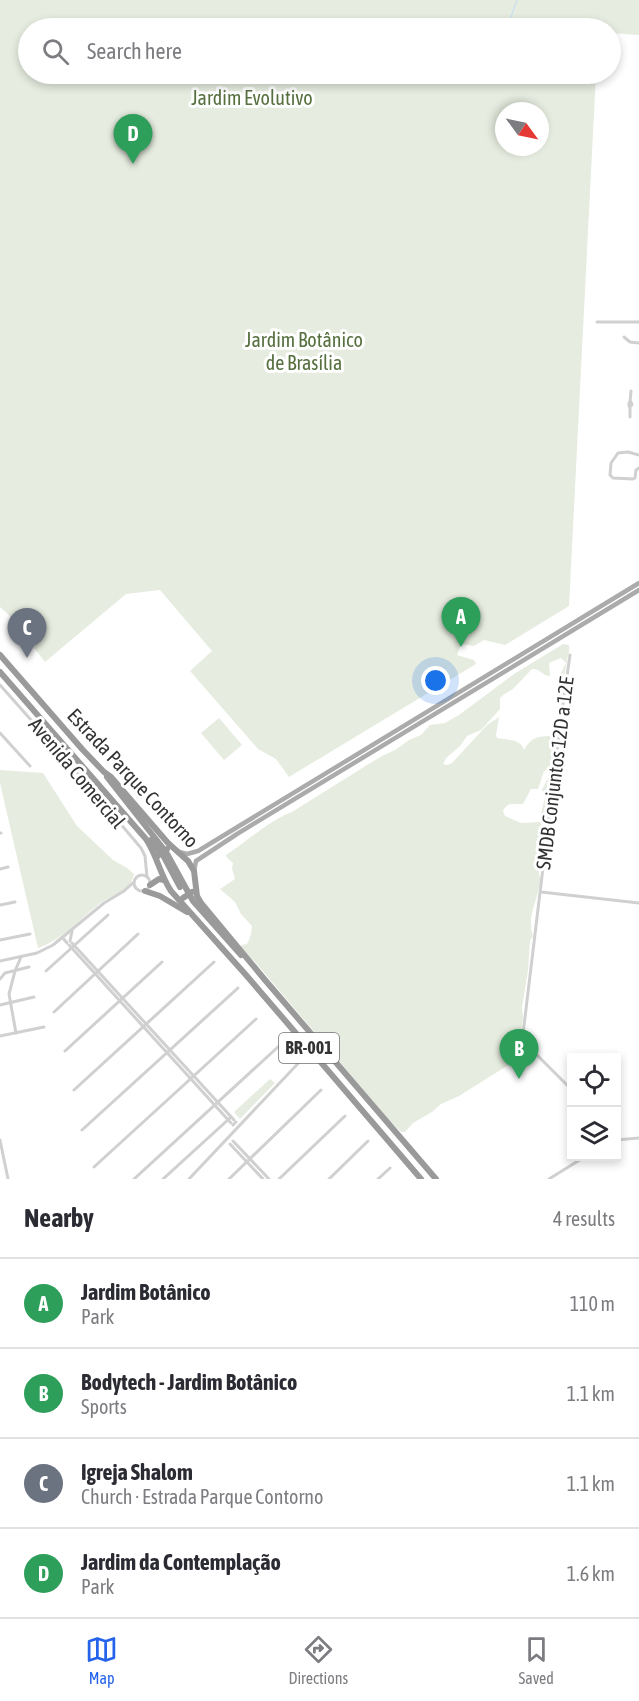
<!DOCTYPE html>
<meta charset="utf-8">
<style>
:root{--surface:#fff;--page:#f2f2f3;--text:#2b2b33;--muted:#7c7c81;--line:#e1e1e2;--accent:#2563eb}
body{margin:0;font-family:"Asap Condensed",sans-serif;background:var(--page);color:var(--text)}
.controls{position:absolute;right:18px;bottom:18px;display:grid;overflow:hidden;border-radius:0px;box-shadow:0 3px 9px #0003}
.controls button{width:54px;height:54px;display:grid;place-items:center;padding:0;border:0;border-bottom:2px solid var(--line);background:var(--surface);color:var(--text);font:30px sans-serif}
.compass{position:absolute;left:495px;top:102px;width:54px;height:54px;border-radius:50%;background:var(--surface);box-shadow:0 3px 9px #0003;rotate:123deg}
.you{position:absolute;left:436px;top:681px;width:21px;height:21px;margin:-15px;border:4px solid #fff;border-radius:50%;background:#1a73e8;box-shadow:0 0 0 9px #1a73e833}
.badge{display:grid;place-items:center;width:39px;height:39px;border-radius:50%;background:var(--accent);color:#fff;font-size:20px;font-weight:700}
.pin{position:absolute;translate:-50% -50px;filter:drop-shadow(0 2px 3px #0008)}
.pin::after{content:'';position:absolute;top:32px;width:21px;height:18px;background:inherit;clip-path:polygon(0 0,100% 0,50% 100%)}
.list{margin:0;padding:0;list-style:none}
h2{display:flex;justify-content:space-between;align-items:center;height:78px;margin:0;padding:0 24px;font-size:26px}
h2 small{font-size:20px;font-weight:400;color:var(--muted)}
.list li{display:grid;grid-template-columns:39px 1fr auto;gap:18px;align-items:center;box-sizing:border-box;height:90px;padding:0 24px;border-top:2px solid var(--line)}
.list b{display:block;font-size:22px;white-space:nowrap}
.list p{margin:0;font-size:20px;white-space:nowrap;color:var(--muted)}
.list em{font-size:20px;font-style:normal;color:var(--muted)}
.icon{flex:none;width:33px;height:33px;fill:none;stroke:currentColor;stroke-width:2;stroke-linecap:round;stroke-linejoin:round}
.map{position:relative;flex:none;width:639px;height:1179px;overflow:hidden}
.search{position:absolute;background:var(--surface);box-shadow:0 3px 9px #0003;left:18px;right:18px;top:18px;height:66px;display:flex;align-items:center;gap:15px;box-sizing:border-box;padding:0 21px;border-radius:33px;color:var(--muted);font-size:22px}
.sheet{height:438px;background:var(--surface)}
nav{display:flex;justify-content:space-around;align-items:center;box-sizing:border-box;height:84px;border-top:2px solid var(--line);background:var(--surface);font-size:16px;color:var(--muted)}
nav a{display:grid;justify-items:center;gap:3px}
nav .on{color:var(--accent)}
.map>svg:first-child{display:block}
.green{fill:#e6ecdf;fill-rule:evenodd}
.lines{fill:none;stroke-linecap:round;stroke-linejoin:round}
.stream{stroke:#cfe2ee;stroke-width:1.5}
.minor{stroke:#d0d0d0;stroke-width:3}
.major{stroke:#ababab;stroke-width:4.5}
.highway{stroke:#9a9a9a;stroke-width:6}
.highway-bridge{stroke:#9a9a9a;stroke-width:6}
.labels{text-anchor:middle;stroke-width:6;stroke-linejoin:round;paint-order:stroke}
.shield{fill:#fff;stroke:#707070;stroke-width:1.5}
.shield-label{font-size:18px;font-weight:bold;fill:#333}
.park-label{font-size:20px;fill:#56703f;stroke:#fff}
.street-label{font-size:20px;fill:#333;stroke:#fff}
</style>
<div class="map">
<svg width="639" height="1179" viewBox="0 0 639 1179">
<rect width="100%" height="100%" fill="#fff"/>
<g class="green">
<path d="M0,0H639V35L611,33L610,28H28V74H596L569,606L505,645L484,640L474,646L461,644L457,655L474,660L476,664L289,777L276,759L258,749L190,671L212,651L160,590L126,594L45,662L9,615L0,607ZM504,111H540V147H504Z"/>
<path d="M563,644L569,645C570,652 568,654 567,661C565,670 566,674 560,682L557,681L566,663L561,658L549,663L550,676C543,676 539,668 532,669L513,689L503,695L500,698V709L481,730L467,736L460,746L446,758L443,764L447,765L452,763L487,725L499,717L496,735L497,738C508,740 521,739 524,750C532,737 536,737 550,736L555,741V760L547,785L549,811L545,819L541,813L545,798L542,790L550,774L549,769L544,771L538,789H531L523,804C513,805 508,801 503,811L505,816L521,823L540,822C550,835 538,858 539,872C539,880 541,872 540,881C538,901 526,916 533,936L530,941L528,971L522,1007L523,1018L521,1034L526,1054L459,1096L441,1104L432,1112L413,1123L405,1132H401L389,1120L255,962L240,947L242,945L247,944C251,937 251,933 252,926L241,914L235,902L220,889L235,879L232,869L233,863L227,858L226,855C248,841 268,821 292,812L367,765L384,755L395,750L409,740L421,735L430,725L445,723L459,715L514,674Z"/>
<path d="M219,718L242,745L224,760L201,733Z"/>
<path d="M0,770L43,773L77,826L113,860L127,868L134,874C133,879 131,883 128,887C120,894 108,897 99,904C80,919 62,940 38,948L0,783Z"/>
<path d="M270,1079L275,1083L240,1119L234,1112Z"/>
</g>
<g class="lines">
<path class="stream" d="M507,28L517,0"/>
<g class="minor">
<path d="M597,322H639"/>
<path d="M624,337L630,342L639,343"/>
<path d="M630,402L631,391"/>
<path d="M629,403L631,402L632,405L629,406Z"/>
<path d="M630,417V406"/>
<path d="M639,455L628,452L618,453L611,463L610,475L613,478L633,479L635,478L636,470L639,468"/>
<path d="M570,655L561,718L523,1034L527,1045L572,1090"/>
<path d="M0,685L63,756L141,848L145,856L147,877"/>
<path d="M0,733L30,766"/>
<path d="M0,833H1"/>
<path d="M0,869L8,867"/>
<circle cx="142" cy="883" r="8"/>
<path d="M541,892L639,903"/>
<path d="M0,905L15,902"/>
<path d="M63,938L67,943"/>
<path d="M0,940L30,934"/>
<path d="M70,941L72,931"/>
<path d="M72,943L234,1120"/>
<path d="M69,945L231,1123"/>
<path d="M0,961L37,953L53,945L104,903L124,891L134,882"/>
<path d="M46,971L108,915"/>
<path d="M0,979L5,973L29,967"/>
<path d="M0,1005L34,997"/>
<path d="M54,1012L138,934"/>
<path d="M16,1033L9,994L15,971L21,957"/>
<path d="M0,1036L44,1027"/>
<path d="M65,1051L162,962"/>
<path d="M74,1090L214,962"/>
<path d="M233,1125L236,1122"/>
<path d="M82,1130L238,988"/>
<path d="M0,1140L8,1179"/>
<path d="M616,1140L639,1138"/>
<path d="M233,1141L269,1179"/>
<path d="M230,1144L263,1179"/>
<path d="M94,1167L256,1019"/>
<path d="M134,1179L279,1046"/>
<path d="M163,1179L230,1118"/>
<path d="M189,1179L307,1054L308,1049"/>
<path d="M229,1179L321,1090"/>
<path d="M279,1179L345,1116"/>
<path d="M329,1179L368,1141"/>
<path d="M378,1179L390,1168"/>
<path d="M549,1179L586,1156"/>
</g>
<g class="major">
<path d="M179,852L187,854L198,851L639,583"/>
<path d="M194,871L196,861L237,834L639,590"/>
</g>
<g class="highway">
<path d="M0,655L82,749L104,772L111,777L168,843L188,861L194,871L197,896L201,903L265,980L436,1179"/>
<path d="M0,672L146,839C157,855 160,875 171,891L246,975L421,1179"/>
<path d="M107,777L166,852L193,901L241,955"/>
<path d="M151,840L164,857L180,887"/>
<path d="M150,885L159,879L164,880"/>
<path d="M145,891L160,896L187,912"/>
</g>
<g class="highway-bridge">
<path d="M158,856L160,852L167,849"/>
<path d="M183,898L192,892"/>
</g>
</g>
<g class="labels">
<rect class="shield" x="279" y="1033" width="60" height="30" rx="4.5"/>
<g class="shield-label">
<text x="309" y="1054">BR-001</text>
</g>
<g class="park-label">
<text x="252" y="105">Jardim Evolutivo</text>
<text x="304" y="347">Jardim Botânico<tspan x="304" dy="23">de Brasília</tspan></text>
</g>
<g class="street-label">
<text transform="translate(77 773) rotate(50)" y="7">Avenida Comercial</text>
<text transform="translate(555 773) rotate(-83)" y="7">SMDB Conjuntos 12D a 12E</text>
<text transform="translate(133 778) rotate(47)" y="7">Estrada Parque Contorno</text>
</g>
</g>
</svg>
<div class="controls">
<button><svg class="icon" aria-label="locate" viewBox="0 0 24 24"><circle cx="12" cy="12" r="6"/><path d="M12 2v4M12 18v4M2 12h4M18 12h4"/></svg></button>
<button><svg class="icon" aria-label="layers" viewBox="0 0 24 24"><path d="M12 4l9 5-9 5-9-5zM3 14l9 5 9-5"/></svg></button>
</div>
<svg class="compass" viewBox="-18 -18 36 36"><path d="M0-13l5 13h-10z" fill="#e53935"/><path d="M0 13l5-13h-10z" fill="#7c7c81"/></svg>
<div class="you"></div>
<div class="pin badge" style="left:461px;top:647px;background:#2e9e5b">A</div>
<div class="pin badge" style="left:519px;top:1079px;background:#2e9e5b">B</div>
<div class="pin badge" style="left:27px;top:658px;background:#6b7280">C</div>
<div class="pin badge" style="left:133px;top:164px;background:#2e9e5b">D</div>
<div class="search"><svg class="icon" aria-label="search" viewBox="0 0 24 24"><circle cx="10" cy="10" r="6"/><path d="M15 15l6 6"/></svg>Search here</div>
</div>
<section class="sheet">
<h2>Nearby<small>4 results</small></h2>
<ul class="list">
<li><span class="badge" style="background:#2e9e5b">A</span><div><b>Jardim Botânico</b><p>Park</p></div><em>110 m</em></li>
<li><span class="badge" style="background:#2e9e5b">B</span><div><b>Bodytech - Jardim Botânico</b><p>Sports</p></div><em>1.1 km</em></li>
<li><span class="badge" style="background:#6b7280">C</span><div><b>Igreja Shalom</b><p>Church · Estrada Parque Contorno</p></div><em>1.1 km</em></li>
<li><span class="badge" style="background:#2e9e5b">D</span><div><b>Jardim da Contemplação</b><p>Park</p></div><em>1.6 km</em></li>
</ul>
</section>
<nav>
<a class="on"><svg class="icon" aria-label="map" viewBox="0 0 24 24"><path d="M3 6l6-2 6 2 6-2v14l-6 2-6-2-6 2zM9 4v14M15 6v14"/></svg>Map</a>
<a><svg class="icon" aria-label="directions" viewBox="0 0 24 24"><path d="M12 3l9 9-9 9-9-9zM9 14v-3h6M13 9l2 2-2 2"/></svg>Directions</a>
<a><svg class="icon" aria-label="saved" viewBox="0 0 24 24"><path d="M7 4h10v16l-5-4-5 4z"/></svg>Saved</a>
</nav>
